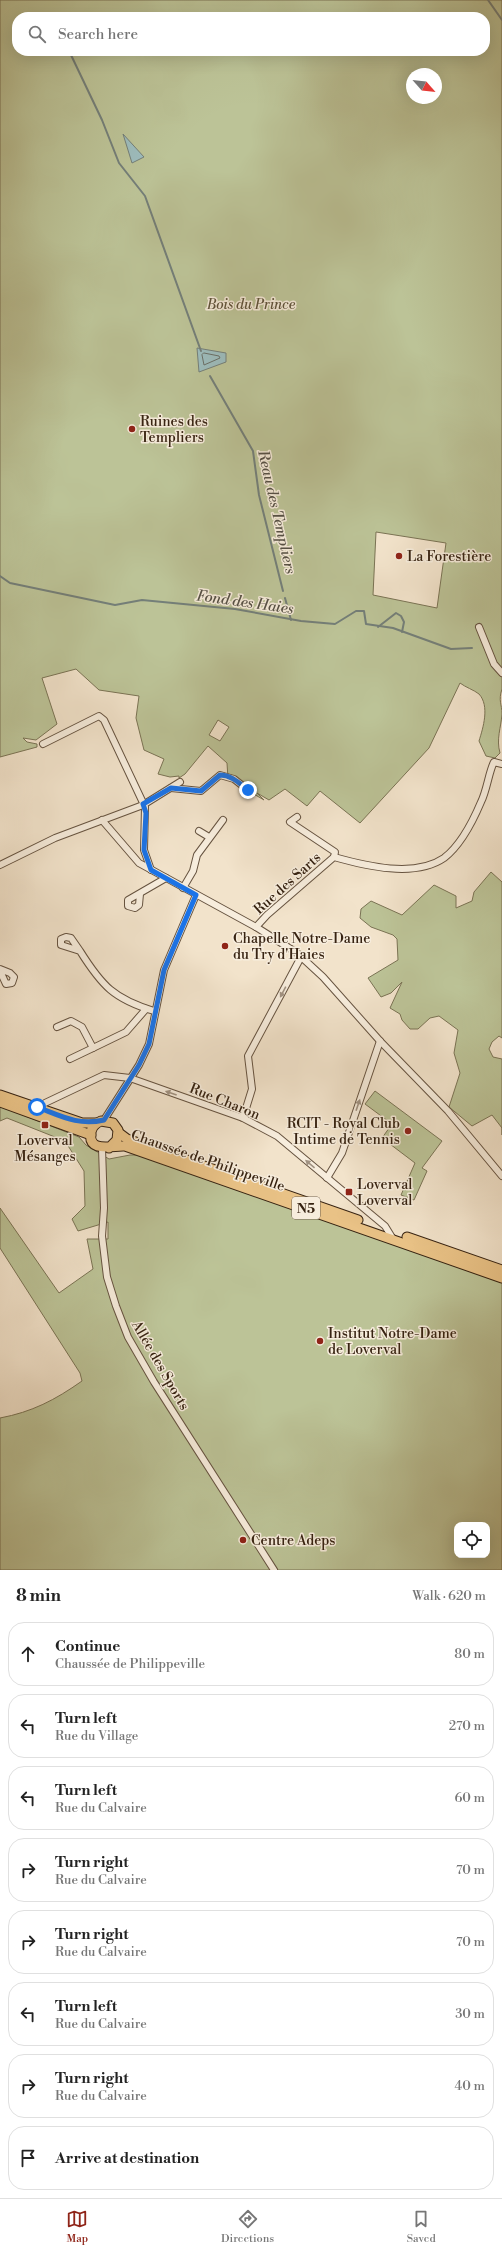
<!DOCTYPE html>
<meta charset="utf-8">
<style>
:root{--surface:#fff;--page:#f2f2f2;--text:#222;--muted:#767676;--line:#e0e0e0;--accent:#8f2418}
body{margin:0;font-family:"Libre Bodoni",serif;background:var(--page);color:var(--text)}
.controls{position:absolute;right:12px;bottom:12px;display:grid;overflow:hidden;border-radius:8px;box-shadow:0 4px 16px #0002}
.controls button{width:36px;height:36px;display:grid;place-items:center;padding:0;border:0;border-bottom:1px solid var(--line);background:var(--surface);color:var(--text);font:20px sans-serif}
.compass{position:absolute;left:406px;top:68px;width:36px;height:36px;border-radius:50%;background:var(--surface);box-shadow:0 4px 16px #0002;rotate:117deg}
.stop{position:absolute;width:12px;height:12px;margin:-9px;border:3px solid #1a73e8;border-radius:50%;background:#fff}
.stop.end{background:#1a73e8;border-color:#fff;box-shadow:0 1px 4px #0008}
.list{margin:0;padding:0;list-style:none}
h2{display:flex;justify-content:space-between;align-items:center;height:52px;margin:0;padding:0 16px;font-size:17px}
h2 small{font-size:13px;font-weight:400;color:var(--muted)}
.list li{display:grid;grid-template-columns:26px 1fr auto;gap:12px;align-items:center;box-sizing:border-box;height:64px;margin:0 8px 8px;padding:0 8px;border:1px solid var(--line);border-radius:16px}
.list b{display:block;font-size:15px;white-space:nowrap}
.list p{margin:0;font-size:13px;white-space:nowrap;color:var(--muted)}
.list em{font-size:13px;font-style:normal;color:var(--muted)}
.icon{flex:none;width:22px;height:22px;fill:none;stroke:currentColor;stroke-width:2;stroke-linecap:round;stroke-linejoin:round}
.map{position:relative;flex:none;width:502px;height:1570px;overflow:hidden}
.search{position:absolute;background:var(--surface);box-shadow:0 4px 16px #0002;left:12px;right:12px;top:12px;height:44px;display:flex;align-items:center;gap:10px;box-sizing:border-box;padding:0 14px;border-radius:16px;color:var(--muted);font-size:15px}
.sheet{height:628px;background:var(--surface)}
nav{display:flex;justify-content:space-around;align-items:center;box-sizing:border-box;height:56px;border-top:1px solid var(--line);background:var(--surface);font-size:11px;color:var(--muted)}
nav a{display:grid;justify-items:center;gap:2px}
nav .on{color:var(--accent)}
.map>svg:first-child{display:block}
.green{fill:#bcc397;stroke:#7a7354;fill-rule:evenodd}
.water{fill:#9dbdbe;stroke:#747f79}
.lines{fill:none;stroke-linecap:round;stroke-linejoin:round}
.shore{stroke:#6a7068;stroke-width:1}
.stream{stroke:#747f79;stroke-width:2}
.street-casing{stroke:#665340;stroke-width:8}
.primary-casing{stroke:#372312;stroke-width:11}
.street{stroke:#f7eddd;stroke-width:6}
.primary{stroke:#e9c286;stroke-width:9}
.oneway{fill:#a19282}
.route{stroke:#1a73e8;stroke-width:5}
.poi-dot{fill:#8f2418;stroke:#f7eddd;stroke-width:1.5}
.labels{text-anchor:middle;stroke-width:3;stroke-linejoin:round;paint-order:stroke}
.shield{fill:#f7eddd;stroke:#71604f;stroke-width:1}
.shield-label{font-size:13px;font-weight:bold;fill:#372312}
.park-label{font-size:14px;font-style:italic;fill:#5f533a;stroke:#f7eddd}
.poi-label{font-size:14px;fill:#372312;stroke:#f7eddd;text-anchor:start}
.street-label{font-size:14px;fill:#372312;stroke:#f7eddd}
.water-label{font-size:15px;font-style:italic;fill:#565146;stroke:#f7eddd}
</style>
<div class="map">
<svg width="502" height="1570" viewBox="0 0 502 1570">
<rect width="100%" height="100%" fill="#f2e3cb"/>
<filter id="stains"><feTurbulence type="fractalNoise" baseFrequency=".005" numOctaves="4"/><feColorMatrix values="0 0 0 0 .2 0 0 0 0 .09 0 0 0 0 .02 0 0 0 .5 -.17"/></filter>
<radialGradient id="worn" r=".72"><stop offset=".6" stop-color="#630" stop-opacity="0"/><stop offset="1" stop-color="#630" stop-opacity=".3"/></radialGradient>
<g class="green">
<path d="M0,0H502V689C498,701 502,704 502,714C501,728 496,739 500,753L495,758L486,756L479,741C483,728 490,706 479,694C474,690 465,687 460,683L429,748L360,823L320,791L307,806L285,789L269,800L257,793L264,800L228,779L227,763L208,746L185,774L179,778V776L170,777L158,774L164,759L144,750L136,718L139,696L99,690L76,669L42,678L57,724L36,740L23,738L27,742L37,744V747L0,757ZM17,17H485V51H17ZM412,74H436V98H412ZM376,532L446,543L437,608L373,595ZM218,720L229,727L220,741L209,735Z"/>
<path d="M491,872L502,882V1038L499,1036L492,1042L489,1049L493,1057L502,1059V1135V1128L492,1115L472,1126L449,1107L460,1073L454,1053L458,1030L439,1016L430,1018L418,1029H410L402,1020L400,1014L390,1008L402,982L391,993L381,997L368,978L398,960L397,939L393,935L371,927L360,918L361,909L371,901L402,915L434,885L456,896V908L472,901L474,892Z"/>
<path d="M375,1091L442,1141L422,1168L427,1171L414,1200L401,1195L415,1163L382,1138L392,1124L365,1104Z"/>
<path d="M0,1106L79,1137L86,1145L109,1159L130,1155H144L502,1282V1570H0V1418C32,1412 55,1400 82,1381L80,1373L0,1248V1208L59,1293L93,1269L87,1239H108V1222L78,1231L72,1219L85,1206L84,1171L65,1141L7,1118L0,1121ZM457,1525H487V1555H457Z"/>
</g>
<g class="water">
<path d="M123,134L144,157L132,163Z"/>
<path d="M197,348L226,353V362L199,372Z"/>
</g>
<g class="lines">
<path class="shore" d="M204,353L219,356L220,358L204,365L202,355Z"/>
<g class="stream">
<path d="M488,0L502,20"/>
<path d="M71,55L102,120L119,163L145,196L201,351"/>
<path d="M210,376L253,451L259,495L283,591"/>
<path d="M0,576L10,583L115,605L142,600L235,609L301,621L335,624L356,611H364L366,624L393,628L451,649L472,648"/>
<path d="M285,598L291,620"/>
<path d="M378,627L396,613L401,616L404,622L402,632"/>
</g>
<defs>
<g id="street">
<path d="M479,627L494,664L502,673"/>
<path d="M43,744L99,716L104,720L145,807L144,850L151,870"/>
<path d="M171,788L201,791L220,775L234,779L248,790"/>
<path d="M297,817L290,822L335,852L334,857"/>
<path d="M102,820L139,863L256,927L297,953L323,977L380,1041L448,1111L502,1176"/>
<path d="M199,831L209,837"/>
<path d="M0,865L55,838L143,805L180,782"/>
<path d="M183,888L193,871L197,855L223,820"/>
<path d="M140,894L139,905L135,908L128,906V900L166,878"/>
<path d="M256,927L267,915L334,857C366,866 415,878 444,858C461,845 473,821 481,802C487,790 489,771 494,762L502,764"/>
<path d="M80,951L71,938L66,937L61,939V945L80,951C102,986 114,999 154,1011"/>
<path d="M0,969L10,973L14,977L12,983L6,984L0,971"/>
<path d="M57,1027L71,1021L82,1027L93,1048L126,1032L146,1009"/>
<path d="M70,1059L93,1048"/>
<path d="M45,1103L104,1075L130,1078L243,1118L277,1136L385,1226L393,1239"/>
<path d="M243,1118L252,1089L248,1056L301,957"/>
<path d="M104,1120L139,1065L149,1044L164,970L196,895"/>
<path d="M102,1148L104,1208L102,1236L107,1277L116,1306L128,1337L154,1382L274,1570"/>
<path d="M327,1178L342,1153L380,1041"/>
</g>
<g id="primary">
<path d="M0,1095L82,1123H96"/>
<path d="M0,1102L91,1135"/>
<path d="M119,1133L127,1139L358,1220"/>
<path d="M109,1148L117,1140L118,1130L113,1123L101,1121C96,1123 92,1126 91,1132C87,1154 114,1145 125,1146L502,1278"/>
<path d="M407,1237L502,1270"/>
</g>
</defs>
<use href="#street" class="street-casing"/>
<use href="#primary" class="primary-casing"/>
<use href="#street" class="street"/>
<use href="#primary" class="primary"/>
</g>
<defs><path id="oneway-solid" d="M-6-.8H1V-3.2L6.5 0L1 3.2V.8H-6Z"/></defs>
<g class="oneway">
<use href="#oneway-solid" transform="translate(283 992) rotate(118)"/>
<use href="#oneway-solid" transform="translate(171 1093) rotate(-161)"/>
<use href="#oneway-solid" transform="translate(358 1105) rotate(-71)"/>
<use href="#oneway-solid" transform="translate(310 1164) rotate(-140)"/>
</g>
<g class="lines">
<path class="route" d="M37,1107C61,1116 78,1126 104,1120L139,1065L149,1044L164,970L196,895L151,870L144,850L146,813L143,804L171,788L201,791L220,775C231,775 239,783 248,790"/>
</g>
<g class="poi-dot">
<circle cx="132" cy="429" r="4"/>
<circle cx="399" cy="556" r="4"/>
<circle cx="225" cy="946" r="4"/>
<rect x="41" y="1121" width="8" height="8" rx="2"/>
<circle cx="408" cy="1131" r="4"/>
<rect x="345" y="1188" width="8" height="8" rx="2"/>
<circle cx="320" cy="1341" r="4"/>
<circle cx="243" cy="1540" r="4"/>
</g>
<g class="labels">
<rect class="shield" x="292" y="1197" width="28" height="22" rx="3"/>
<g class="shield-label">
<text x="306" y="1213">N5</text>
</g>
<g class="park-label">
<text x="251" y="309">Bois du Prince</text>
</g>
<g class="poi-label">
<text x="140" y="426">Ruines des<tspan x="140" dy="16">Templiers</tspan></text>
<text x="407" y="561">La Forestière</text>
<text x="233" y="943">Chapelle Notre-Dame<tspan x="233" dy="16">du Try d'Haies</tspan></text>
<text x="400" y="1128" text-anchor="end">RCIT - Royal Club<tspan x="400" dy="16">Intime de Tennis</tspan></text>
<text x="45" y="1145" text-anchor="middle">Loverval<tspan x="45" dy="16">Mésanges</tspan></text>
<text x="357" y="1189">Loverval<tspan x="357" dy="16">Loverval</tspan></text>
<text x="328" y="1338">Institut Notre-Dame<tspan x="328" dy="16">de Loverval</tspan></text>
<text x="251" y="1545">Centre Adeps</text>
</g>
<g class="street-label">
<text transform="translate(287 883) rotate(-42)" y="5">Rue des Sarts</text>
<text transform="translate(225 1101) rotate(22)" y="5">Rue Charon</text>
<text transform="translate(208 1160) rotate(19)" y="5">Chaussée de Philippeville</text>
<text transform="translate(161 1365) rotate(60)" y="5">Allée des Sports</text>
</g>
<g class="water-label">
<text transform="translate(277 512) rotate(77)" y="5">Reau des Templiers</text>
<text transform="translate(245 602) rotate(8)" y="5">Fond des Haies</text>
</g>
</g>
<rect width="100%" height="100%" filter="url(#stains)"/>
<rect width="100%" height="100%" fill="url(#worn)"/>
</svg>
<div class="controls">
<button><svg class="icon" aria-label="locate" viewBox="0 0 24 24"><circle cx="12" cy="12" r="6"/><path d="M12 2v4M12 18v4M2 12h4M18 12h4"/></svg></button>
</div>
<svg class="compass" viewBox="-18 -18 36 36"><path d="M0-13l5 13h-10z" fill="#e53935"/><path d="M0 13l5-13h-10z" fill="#767676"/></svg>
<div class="stop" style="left:37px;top:1107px"></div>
<div class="stop end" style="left:248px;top:790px"></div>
<div class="search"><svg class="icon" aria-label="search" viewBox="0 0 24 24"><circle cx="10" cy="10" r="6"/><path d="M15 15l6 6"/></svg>Search here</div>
</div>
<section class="sheet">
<h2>8 min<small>Walk · 620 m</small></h2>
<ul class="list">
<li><svg class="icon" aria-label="ahead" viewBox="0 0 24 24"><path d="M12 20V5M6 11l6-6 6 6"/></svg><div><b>Continue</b><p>Chaussée de Philippeville</p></div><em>80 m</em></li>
<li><svg class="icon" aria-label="left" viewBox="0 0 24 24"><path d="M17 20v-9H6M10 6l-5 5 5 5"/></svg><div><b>Turn left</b><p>Rue du Village</p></div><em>270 m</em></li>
<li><svg class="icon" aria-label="left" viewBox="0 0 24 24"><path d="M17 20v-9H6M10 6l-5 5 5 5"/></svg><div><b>Turn left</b><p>Rue du Calvaire</p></div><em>60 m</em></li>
<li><svg class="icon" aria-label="right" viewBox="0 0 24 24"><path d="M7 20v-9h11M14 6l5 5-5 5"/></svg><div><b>Turn right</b><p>Rue du Calvaire</p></div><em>70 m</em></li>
<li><svg class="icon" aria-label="right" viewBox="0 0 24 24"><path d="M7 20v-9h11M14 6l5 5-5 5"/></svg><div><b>Turn right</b><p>Rue du Calvaire</p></div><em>70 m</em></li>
<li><svg class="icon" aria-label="left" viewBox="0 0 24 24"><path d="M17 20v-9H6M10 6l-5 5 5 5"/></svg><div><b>Turn left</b><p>Rue du Calvaire</p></div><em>30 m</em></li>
<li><svg class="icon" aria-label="right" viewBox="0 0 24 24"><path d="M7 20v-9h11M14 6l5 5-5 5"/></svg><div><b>Turn right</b><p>Rue du Calvaire</p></div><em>40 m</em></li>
<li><svg class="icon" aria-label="arrive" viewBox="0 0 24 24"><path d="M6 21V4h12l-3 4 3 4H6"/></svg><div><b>Arrive at destination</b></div></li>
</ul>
</section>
<nav>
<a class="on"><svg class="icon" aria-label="map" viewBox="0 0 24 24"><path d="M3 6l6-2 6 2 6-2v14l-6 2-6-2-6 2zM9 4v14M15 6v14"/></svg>Map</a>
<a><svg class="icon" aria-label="directions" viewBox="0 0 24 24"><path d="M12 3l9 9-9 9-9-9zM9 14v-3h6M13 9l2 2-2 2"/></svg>Directions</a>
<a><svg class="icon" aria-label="saved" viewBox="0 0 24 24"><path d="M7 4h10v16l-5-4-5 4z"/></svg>Saved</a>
</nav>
